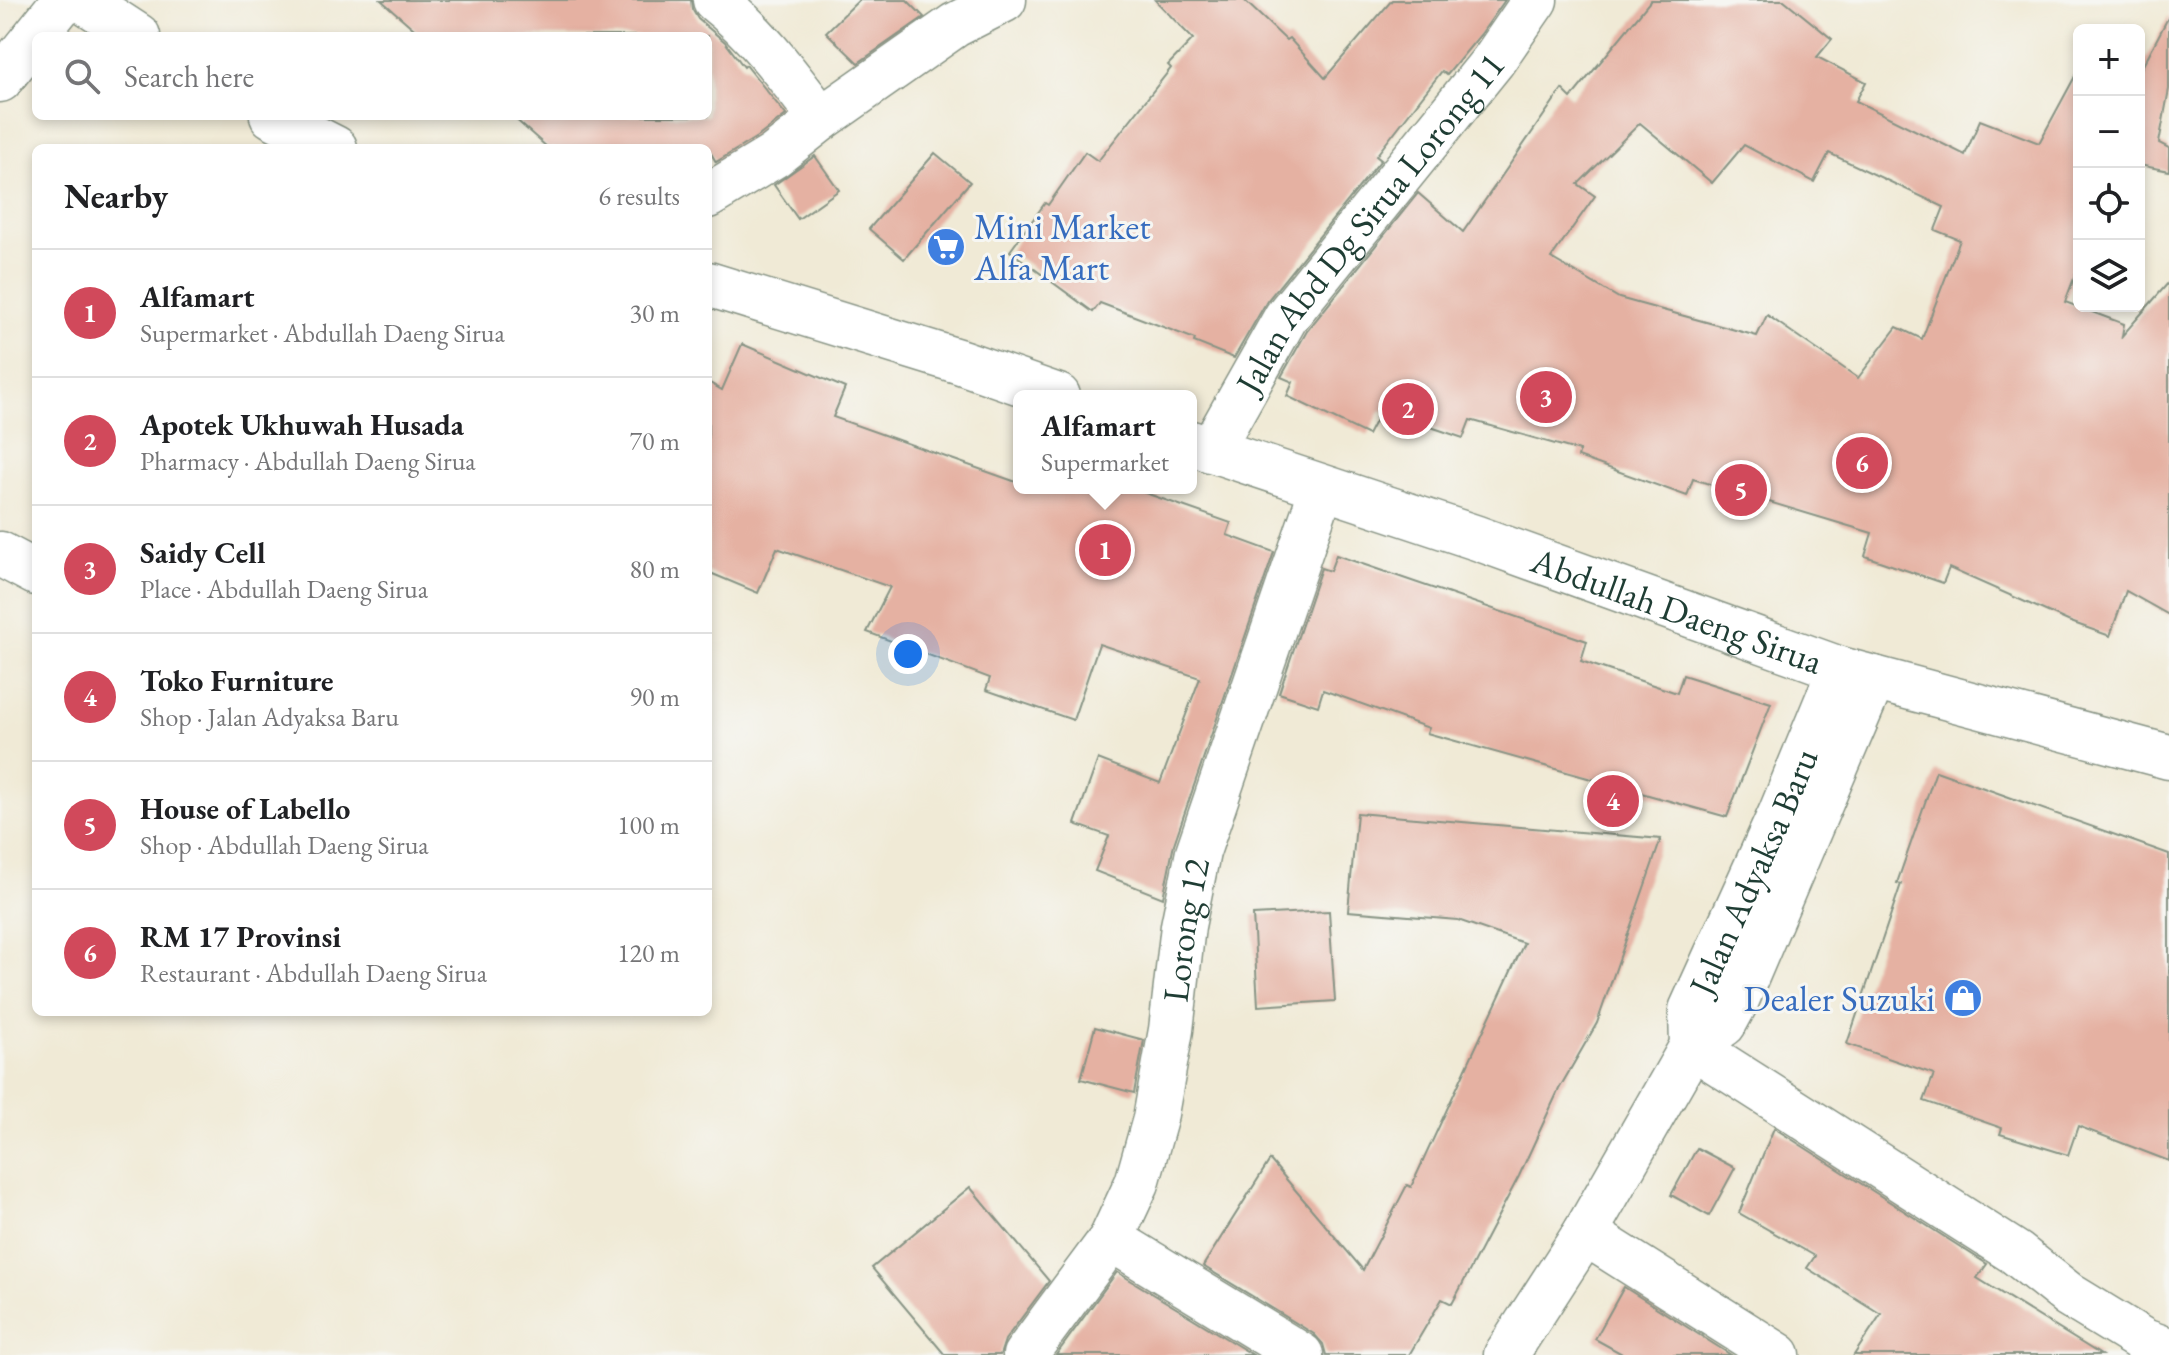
<!DOCTYPE html>
<meta charset="utf-8">
<style>
:root{--surface:#fff;--page:#f2f2f2;--text:#202124;--muted:#757577;--line:#e0e0e0;--accent:#d1495b}
body{margin:0;font-family:"EB Garamond",serif;background:var(--page);color:var(--text)}
.controls{position:absolute;right:24px;top:24px;display:grid;overflow:hidden;border-radius:12px;box-shadow:0 4px 12px #0003}
.controls button{width:72px;height:72px;display:grid;place-items:center;padding:0;border:0;border-bottom:2px solid var(--line);background:var(--surface);color:var(--text);font:40px sans-serif}
.you{position:absolute;left:908px;top:654px;width:28px;height:28px;margin:-20px;border:6px solid #fff;border-radius:50%;background:#1a73e8;box-shadow:0 0 0 12px #1a73e833}
.badge{display:grid;place-items:center;width:52px;height:52px;border-radius:50%;background:var(--accent);color:#fff;font-size:26px;font-weight:700}
.pin{position:absolute;translate:-50% -50%;border:4px solid #fff;box-shadow:0 2px 8px #0006}
.popup{position:absolute;left:1013px;top:390px;width:184px;height:104px;box-sizing:border-box;display:grid;place-content:center;border-radius:12px;background:var(--surface);filter:drop-shadow(0 2px 6px #0005);font-size:26px;white-space:nowrap;color:var(--muted)}
.popup b{font-size:30px;color:var(--text)}
.popup::after{content:'';position:absolute;left:50%;top:100%;margin-left:-16px;border:16px solid transparent;border-top-color:var(--surface)}
.list{margin:0;padding:0;list-style:none}
h2{display:flex;justify-content:space-between;align-items:center;height:104px;margin:0;padding:0 32px;font-size:34px}
h2 small{font-size:26px;font-weight:400;color:var(--muted)}
.list li{display:grid;grid-template-columns:52px 1fr auto;gap:24px;align-items:center;box-sizing:border-box;height:128px;padding:0 32px;border-top:2px solid var(--line)}
.list b{display:block;font-size:30px;white-space:nowrap}
.list p{margin:0;font-size:26px;white-space:nowrap;color:var(--muted)}
.list em{font-size:26px;font-style:normal;color:var(--muted)}
.icon{flex:none;width:44px;height:44px;fill:none;stroke:currentColor;stroke-width:2;stroke-linecap:round;stroke-linejoin:round}
.map{position:relative;flex:none;width:2169px;height:1355px;overflow:hidden}
.search{position:absolute;background:var(--surface);box-shadow:0 4px 12px #0003;left:32px;top:32px;width:680px;height:88px;display:flex;align-items:center;gap:20px;box-sizing:border-box;padding:0 28px;border-radius:12px;color:var(--muted);font-size:30px}
.panel{position:absolute;background:var(--surface);box-shadow:0 4px 12px #0003;left:32px;top:144px;width:680px;height:872px;border-radius:12px}
.map>svg:first-child{display:block}
.building{fill:#e5b1a2;fill-rule:evenodd}
.lines{fill:none;stroke-linecap:round;stroke-linejoin:round}
.minor-casing{stroke:#889485;stroke-width:47}
.major-casing{stroke:#889485;stroke-width:47}
.minor{stroke:#fff;stroke-width:44}
.major{stroke:#fff;stroke-width:44}
.labels{text-anchor:middle;stroke-width:6;stroke-linejoin:round;paint-order:stroke}
.street-label{font-size:36px;fill:#1f3d34;stroke:#f6f6f2}
.shop-label{font-size:36px;fill:#366cbe;stroke:#f6f6f2;text-anchor:start}
</style>
<div class="map">
<svg width="2169" height="1355" viewBox="0 0 2169 1355">
<rect width="100%" height="100%" fill="#f6f6f2"/>
<filter id="ink" filterUnits="userSpaceOnUse"><feTurbulence type="fractalNoise" baseFrequency=".0125" numOctaves="2"/><feDisplacementMap in="SourceGraphic" scale="16" xChannelSelector="R" yChannelSelector="G"/><feConvolveMatrix kernelMatrix="1 2 1 2 8 2 1 2 1" color-interpolation-filters="sRGB"/></filter>
<filter id="wash" filterUnits="userSpaceOnUse"><feTurbulence type="fractalNoise" baseFrequency=".006" numOctaves="4" result="noise"/><feDisplacementMap in="SourceGraphic" scale="32" xChannelSelector="R" yChannelSelector="G"/><feGaussianBlur stdDeviation="1.8" result="paint"/><feColorMatrix in="noise" values="0 0 0 0 0 0 0 0 0 0 0 0 0 0 0 0 0 1.4 0 .05"/><feComposite in="paint" operator="in"/></filter>
<g filter="url(#wash)">
<rect width="100%" height="100%" fill="#f0ead6"/>
<g id="blocks">
<g class="building">
<path d="M381,0H691L692,9L698,19L725,42L744,67L746,65L786,115L760,135L716,162L708,148H548L512,116H708V36H422Z"/>
<path d="M859,0H907L924,17L858,63L826,32Z"/>
<path d="M1155,0H1244L1286,40L1289,38L1325,78L1392,0H1505L1481,34L1447,75L1442,71L1376,156L1381,160L1267,301L1234,358L1194,342L1195,339L1100,303L1093,312L1010,251L1045,203L1048,205L1085,152L1098,161L1171,68L1168,65L1193,39Z"/>
<path d="M1651,0H1784L1832,39L1817,57L1866,82L1856,101L1965,155L1980,120L2039,143L2079,69V265L2065,302L2124,324L2122,336L2169,282V615L2126,591L2110,636L2068,621L1949,568L1943,583L1865,556L1872,533L1693,479L1687,496L1578,457L1580,451L1470,420L1463,438L1381,410L1368,435L1287,396L1293,382L1281,377L1307,331L1418,193L1463,232L1562,89L1571,98ZM1640,123L1712,183L1744,145L1814,182L1829,153L1944,207L1935,230L1960,240L1922,339L1897,327L1858,378L1767,315L1757,336L1619,298L1551,258L1595,196L1578,184Z"/>
<path d="M2169,16V89L2159,143L2169,148V171L2139,165V73Z"/>
<path d="M935,153L970,182L904,259L869,229Z"/>
<path d="M815,156L839,190L798,219L774,185Z"/>
<path d="M742,344L845,388L833,417L1019,483V488H1131L1231,523L1227,535L1274,552L1174,844L1163,898L1095,871L1109,836L1075,824L1098,759L1160,783L1200,678L1099,644L1073,720L986,690L990,678L867,632L890,587L777,548L758,593L708,572V382L722,390Z"/>
<path d="M1336,555L1587,641L1581,661L1677,693L1683,675L1771,703L1727,817L1427,733L1429,728L1323,690L1318,706L1279,693L1321,568L1330,571Z"/>
<path d="M1936,771L2169,854V1161L2078,1126L2068,1155L2000,1134L2002,1128L1924,1101L1934,1074L1847,1044L1901,884L1897,883Z"/>
<path d="M1357,813L1661,839L1597,1023L1559,1089L1519,1176L1452,1304L1442,1299L1409,1355H1326L1323,1344L1314,1334L1203,1266L1270,1160L1363,1270L1407,1185L1411,1187L1524,943L1458,920L1348,911Z"/>
<path d="M1329,911L1335,1001L1258,1006L1253,915Z"/>
<path d="M1095,1027L1144,1040L1134,1093L1081,1079Z"/>
<path d="M1774,1128L1987,1264L1977,1278L2101,1355H1854L1881,1314L1807,1268L1815,1256L1739,1213Z"/>
<path d="M1697,1148L1735,1168L1709,1216L1671,1195Z"/>
<path d="M970,1187L1049,1281L1005,1340L1000,1355H945L872,1268Z"/>
<path d="M1117,1272L1253,1355H1056Z"/>
<path d="M1624,1287L1731,1355H1624L1595,1339Z"/>
</g>
</g>
</g>
<g filter="url(#ink)">
<use href="#blocks" fill-opacity="0" stroke="#889485" stroke-width="2"/>
<g class="lines">
<defs>
<g id="minor">
<path d="M715,0C757,33 789,77 821,119"/>
<path d="M0,80L64,0"/>
<path d="M708,196L774,156L821,119L955,25L1004,0"/>
<path id="s1" d="M1211,450L1286,317L1493,61L1535,0"/>
<path d="M0,554L36,573"/>
<path d="M1692,1046L2016,1253L2069,1295L2144,1341L2169,1350"/>
<path id="s2" d="M1692,1046L1691,1010L1781,812L1840,669"/>
<path d="M1585,1233L1778,1355"/>
<path d="M1111,1239L1301,1355"/>
<path id="s3" d="M1025,1355L1111,1239L1137,1183L1155,1119L1171,1030L1183,926L1198,852L1322,488"/>
<path d="M1506,1355L1585,1233L1692,1046L1724,1024L1736,1002L1874,678"/>
</g>
<g id="major">
<path d="M83,0L138,36"/>
<path d="M272,116L335,148"/>
<path d="M708,284L961,362L1058,396"/>
<path id="s4" d="M1191,443L1477,538L1840,669L2169,757"/>
</g>
</defs>
<use href="#minor" class="minor-casing"/>
<use href="#major" class="major-casing"/>
<use href="#minor" class="minor"/>
<use href="#major" class="major"/>
</g>
</g>
<defs>
<symbol id="supermarket-disc" viewBox="-11 -11 22 22"><circle r="9.5" fill="#3f7fe0" stroke="#f6f6f2"/><path d="M-6-5.5h2.5l.6 2H6L4.5 2H-2.5L-4.4-4H-6ZM-1.5 3.2a1.3 1.3 0 1 0 .1 0ZM3 3.2a1.3 1.3 0 1 0 .1 0Z" fill="#fff"/></symbol>
<symbol id="shop-disc" viewBox="-11 -11 22 22"><circle r="9.5" fill="#3f7fe0" stroke="#f6f6f2"/><path d="M-5-2.5h2.3a2.7 3.5 0 0 1 5.4 0H5L5.5 6h-11ZM-1.5-2.5h3a1.5 2.3 0 0 0-3 0Z" fill="#fff"/></symbol>
</defs>
<g fill-rule="evenodd">
<use href="#supermarket-disc" x="924" y="225" width="44" height="44"/>
<use href="#shop-disc" x="1941" y="976" width="44" height="44"/>
</g>
<g class="labels">
<g class="street-label">
<text dy="13" stroke="none"><textPath href="#s1" startOffset="278">Jalan Abd Dg Sirua Lorong 11</textPath></text>
<text dy="13" stroke="none"><textPath href="#s4" startOffset="514">Abdullah Daeng Sirua</textPath></text>
<text dy="13" stroke="none"><textPath href="#s2" startOffset="188">Jalan Adyaksa Baru</textPath></text>
<text dy="13" stroke="none"><textPath href="#s3" startOffset="464">Lorong 12</textPath></text>
</g>
<g class="shop-label">
<text x="974" y="239">Mini Market<tspan x="974" dy="41">Alfa Mart</tspan></text>
<text x="1935" y="1011" text-anchor="end">Dealer Suzuki</text>
</g>
</g>
</svg>
<div class="controls">
<button>+</button>
<button>−</button>
<button><svg class="icon" aria-label="locate" viewBox="0 0 24 24"><circle cx="12" cy="12" r="6"/><path d="M12 2v4M12 18v4M2 12h4M18 12h4"/></svg></button>
<button><svg class="icon" aria-label="layers" viewBox="0 0 24 24"><path d="M12 4l9 5-9 5-9-5zM3 14l9 5 9-5"/></svg></button>
</div>
<div class="you"></div>
<div class="pin badge" style="left:1105px;top:550px">1</div>
<div class="popup"><b>Alfamart</b>Supermarket</div>
<div class="pin badge" style="left:1408px;top:409px">2</div>
<div class="pin badge" style="left:1546px;top:397px">3</div>
<div class="pin badge" style="left:1613px;top:801px">4</div>
<div class="pin badge" style="left:1741px;top:490px">5</div>
<div class="pin badge" style="left:1862px;top:463px">6</div>
<div class="search"><svg class="icon" aria-label="search" viewBox="0 0 24 24"><circle cx="10" cy="10" r="6"/><path d="M15 15l6 6"/></svg>Search here</div>
<section class="panel">
<h2>Nearby<small>6 results</small></h2>
<ul class="list">
<li><span class="badge">1</span><div><b>Alfamart</b><p>Supermarket · Abdullah Daeng Sirua</p></div><em>30 m</em></li>
<li><span class="badge">2</span><div><b>Apotek Ukhuwah Husada</b><p>Pharmacy · Abdullah Daeng Sirua</p></div><em>70 m</em></li>
<li><span class="badge">3</span><div><b>Saidy Cell</b><p>Place · Abdullah Daeng Sirua</p></div><em>80 m</em></li>
<li><span class="badge">4</span><div><b>Toko Furniture</b><p>Shop · Jalan Adyaksa Baru</p></div><em>90 m</em></li>
<li><span class="badge">5</span><div><b>House of Labello</b><p>Shop · Abdullah Daeng Sirua</p></div><em>100 m</em></li>
<li><span class="badge">6</span><div><b>RM 17 Provinsi</b><p>Restaurant · Abdullah Daeng Sirua</p></div><em>120 m</em></li>
</ul>
</section>
</div>
